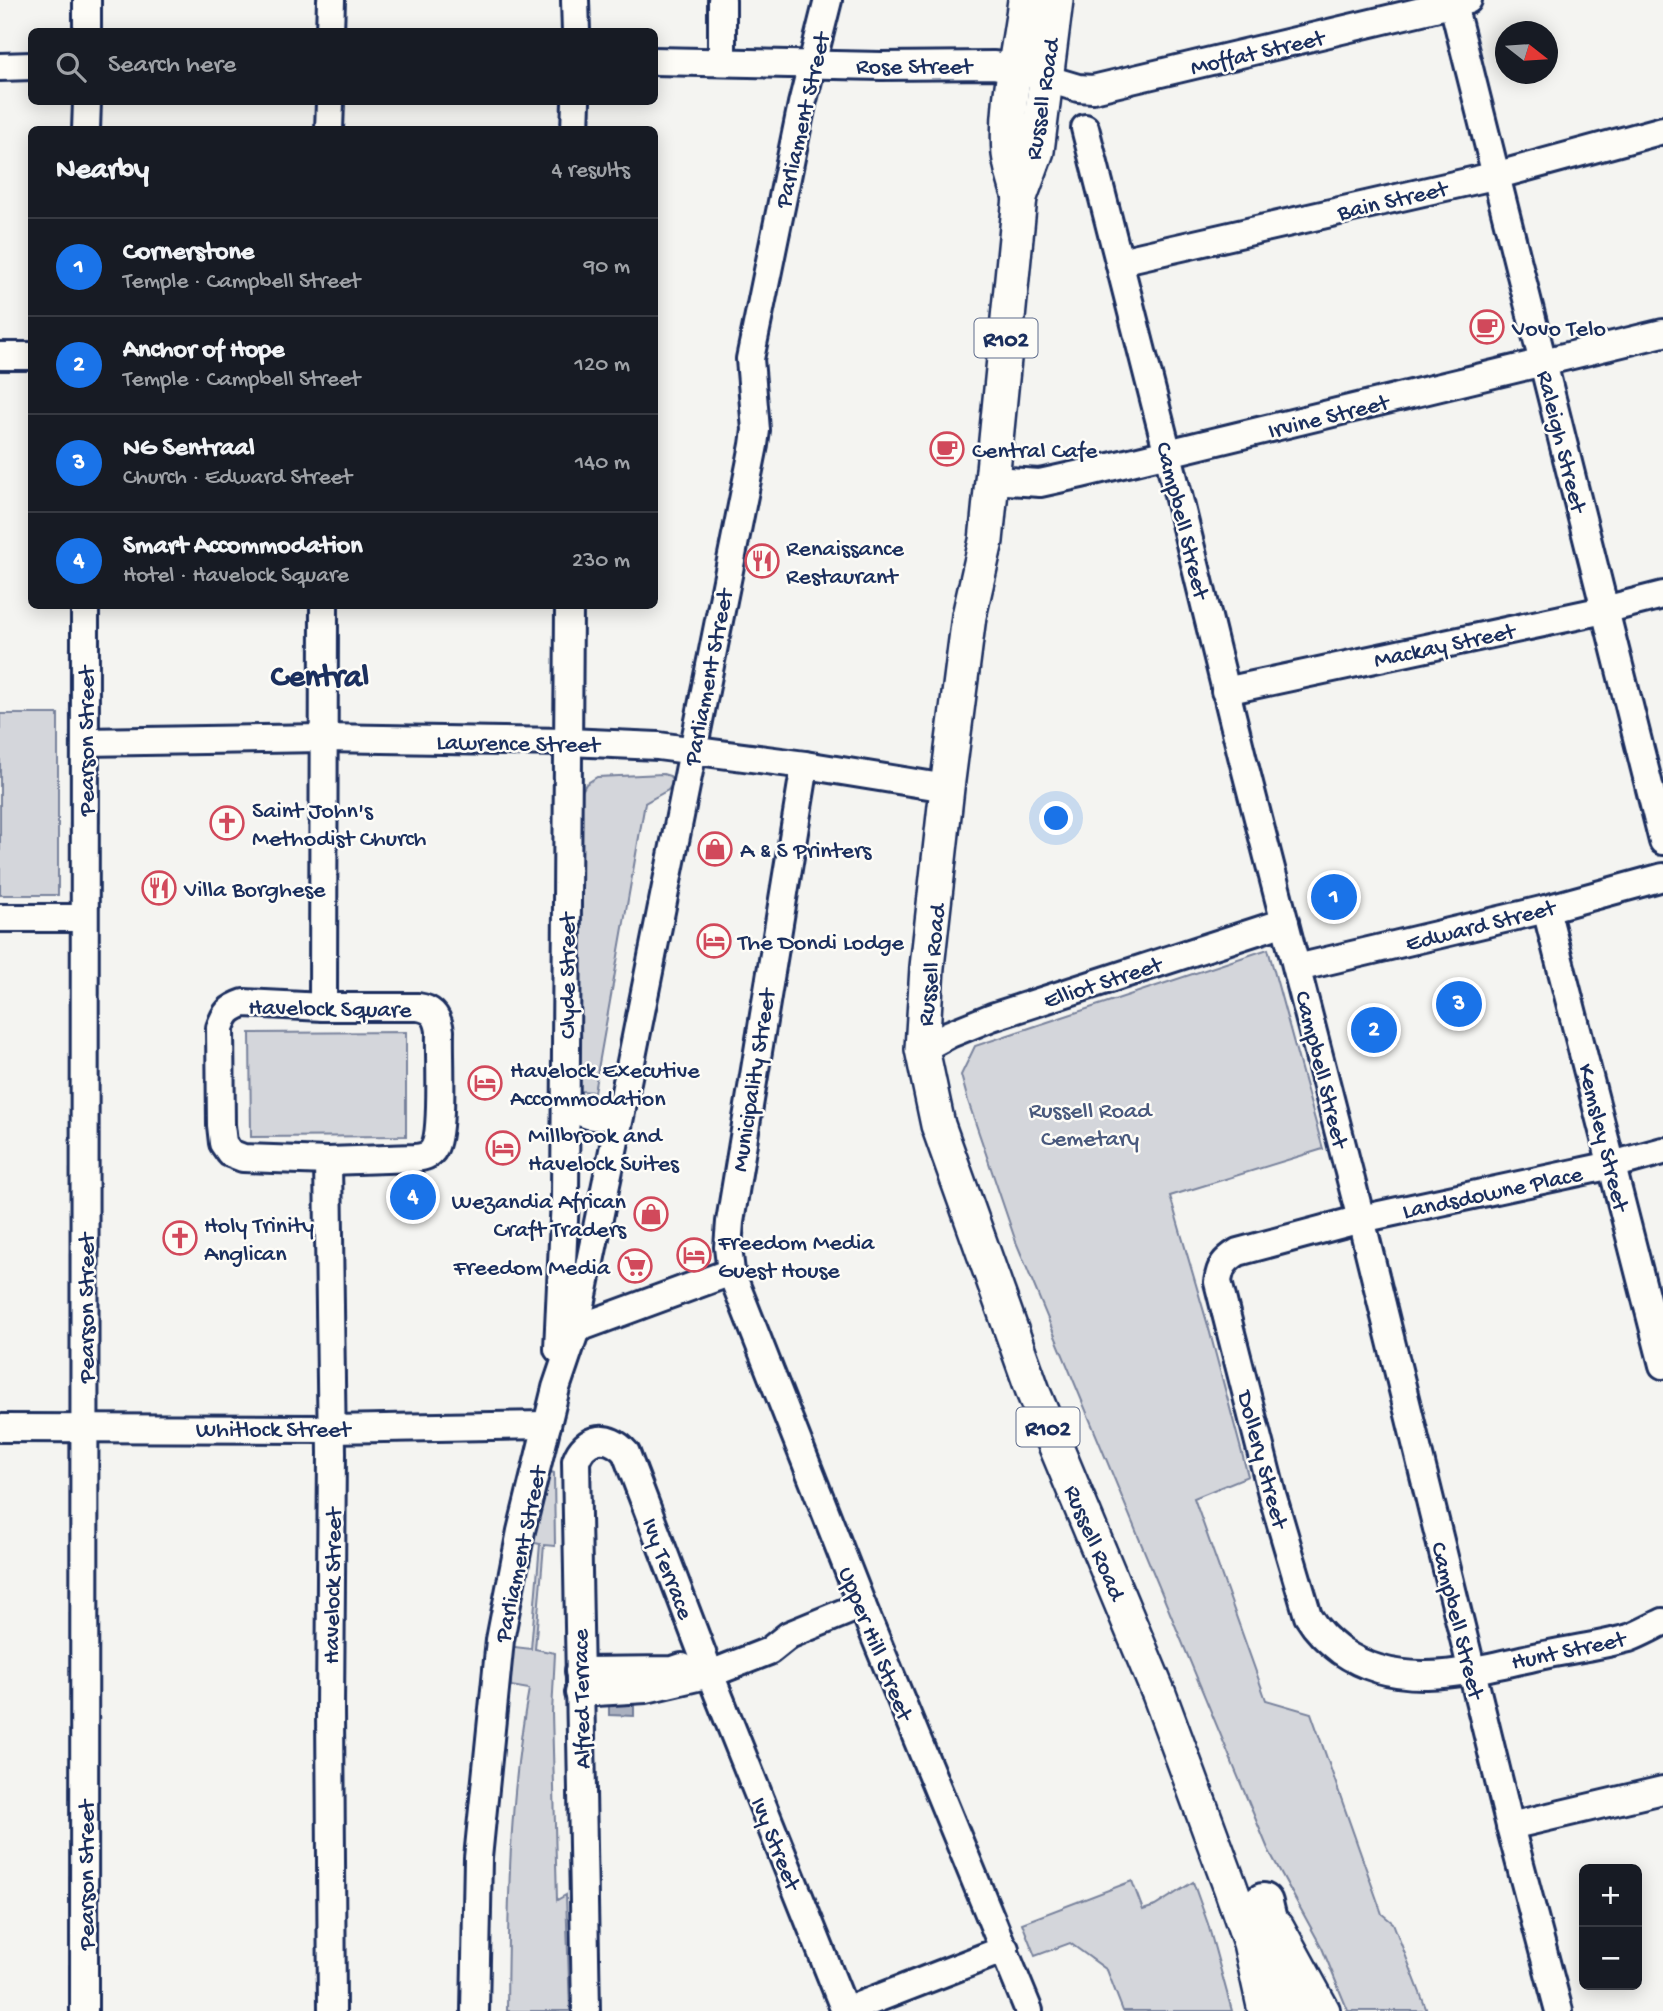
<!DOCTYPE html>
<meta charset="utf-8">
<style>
:root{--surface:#171b24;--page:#242831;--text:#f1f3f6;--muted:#9ea1a6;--line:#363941;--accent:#1a73e8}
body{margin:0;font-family:"Gochi Hand",sans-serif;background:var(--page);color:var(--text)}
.controls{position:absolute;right:21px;bottom:21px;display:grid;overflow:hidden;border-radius:10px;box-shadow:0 4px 18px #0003}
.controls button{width:63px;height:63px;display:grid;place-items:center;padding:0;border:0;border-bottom:2px solid var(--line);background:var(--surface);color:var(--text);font:35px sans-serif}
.compass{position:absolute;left:1495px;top:21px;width:63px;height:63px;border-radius:50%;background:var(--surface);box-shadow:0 4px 18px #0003;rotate:107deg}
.you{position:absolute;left:1057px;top:819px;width:24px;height:24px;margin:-18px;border:5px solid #fff;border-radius:50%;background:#1a73e8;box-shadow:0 0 0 10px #1a73e833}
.badge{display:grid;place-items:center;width:46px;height:46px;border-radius:50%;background:var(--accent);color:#fff;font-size:23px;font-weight:700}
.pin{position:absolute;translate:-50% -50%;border:4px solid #fff;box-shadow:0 2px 7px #0006}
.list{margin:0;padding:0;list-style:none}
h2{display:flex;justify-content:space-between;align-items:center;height:91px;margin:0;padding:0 28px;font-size:30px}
h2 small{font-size:23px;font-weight:400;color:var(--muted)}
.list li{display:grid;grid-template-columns:46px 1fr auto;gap:21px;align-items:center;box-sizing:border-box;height:98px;padding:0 28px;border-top:2px solid var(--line)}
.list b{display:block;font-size:26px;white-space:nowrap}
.list p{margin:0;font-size:23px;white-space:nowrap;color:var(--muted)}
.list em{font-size:23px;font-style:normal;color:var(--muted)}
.icon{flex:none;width:38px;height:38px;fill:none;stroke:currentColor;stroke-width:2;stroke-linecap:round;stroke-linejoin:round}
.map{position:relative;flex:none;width:1663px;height:2011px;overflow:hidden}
.search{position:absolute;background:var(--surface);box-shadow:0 4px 18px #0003;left:28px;top:28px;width:630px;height:77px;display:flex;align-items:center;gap:18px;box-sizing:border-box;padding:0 24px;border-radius:10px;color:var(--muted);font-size:26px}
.panel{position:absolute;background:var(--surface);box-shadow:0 4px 18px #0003;left:28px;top:126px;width:630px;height:483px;border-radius:10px}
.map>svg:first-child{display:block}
.green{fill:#d4d6db;stroke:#78829c;stroke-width:2}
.water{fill:#aab0bf;stroke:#717c98;stroke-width:2}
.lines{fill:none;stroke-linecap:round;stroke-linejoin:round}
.minor-casing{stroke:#1b2f5e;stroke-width:32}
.major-casing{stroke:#1b2f5e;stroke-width:38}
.highway-casing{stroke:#1b2f5e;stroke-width:44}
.minor{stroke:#fdfcf7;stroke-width:26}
.major{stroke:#fdfcf7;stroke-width:33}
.highway{stroke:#fdfcf7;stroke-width:38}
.labels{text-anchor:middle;stroke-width:5;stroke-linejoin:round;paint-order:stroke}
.shield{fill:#fdfcf7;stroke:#5f6c8c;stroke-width:2}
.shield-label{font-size:23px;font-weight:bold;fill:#1b2f5e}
.street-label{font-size:24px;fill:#1b2f5e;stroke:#fdfcf7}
.poi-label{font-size:24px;fill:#1b2f5e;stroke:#fdfcf7;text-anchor:start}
.park-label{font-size:24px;fill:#49597d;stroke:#fdfcf7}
.district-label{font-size:32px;font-weight:bold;fill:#1b2f5e;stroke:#fdfcf7}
</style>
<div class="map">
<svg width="1663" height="2011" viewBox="0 0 1663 2011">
<rect width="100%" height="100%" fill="#f4f4f1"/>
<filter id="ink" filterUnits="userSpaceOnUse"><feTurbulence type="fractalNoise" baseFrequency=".0143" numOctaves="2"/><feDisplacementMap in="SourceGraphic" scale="14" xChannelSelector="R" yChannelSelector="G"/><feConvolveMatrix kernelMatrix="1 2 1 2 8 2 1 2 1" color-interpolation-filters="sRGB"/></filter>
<g filter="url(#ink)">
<g class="green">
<rect x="0" y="714" width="58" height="181"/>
<path d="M663,774L670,776L673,783L668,790L645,803L594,1092L580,1091L579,797L586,784L597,777Z"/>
<path d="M1268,949L1323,1149L1170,1196L1209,1329L1248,1476L1194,1498L1266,1700L1311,1713L1382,1914L1393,1923L1427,2011H1348L1322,1948L1268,1849L1016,1242L968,1101L961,1075L975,1046Z"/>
<path d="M406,1032V1136L251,1137L250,1033Z"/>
<path d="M546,1470L554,1473L555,1546L544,1545L535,1649L555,1653L552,1713L557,1900L566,1895L570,2011H507C508,1904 509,1795 529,1689L511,1686L512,1652L515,1647L531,1649L540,1544L530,1542Z"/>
<path d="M1132,1881L1143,1910L1155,1906L1193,1882L1208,1924L1232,2011H1123L1107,1970L1070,1943L1035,1956L1022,1923Z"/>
</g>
<path class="water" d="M634,1703V1716L609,1715V1704Z"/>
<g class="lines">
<defs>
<g id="minor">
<path d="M575,0L576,32"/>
<path d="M1452,0L1663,841"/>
<path d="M87,32V0"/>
<path d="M330,32L331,0"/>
<path d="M654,61L881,66L994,65L1014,69L1078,88L1093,89L1468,0"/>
<path d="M722,62V0"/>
<path d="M0,67L32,66"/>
<path d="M1085,128L1168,454L1242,756L1361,1219L1510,1826L1559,2011"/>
<path d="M86,130L87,102"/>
<path d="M329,130L330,102"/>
<path d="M575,130L576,102"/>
<path d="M1120,261L1498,175L1663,130"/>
<path d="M0,356H32"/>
<path d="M992,480L1040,483L1081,474L1663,333"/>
<path d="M1225,691L1604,610L1663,595"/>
<path d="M85,742L323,738L568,742L658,746L805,765L947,788"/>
<path d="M805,765L730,1222L728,1247L731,1272L862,1605L1029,2011"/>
<path d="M1546,909L1663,1365"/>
<path d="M0,918H84"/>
<path d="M1297,968L1546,909L1663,877"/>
<path d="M244,1003L323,1007H418C433,1009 438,1017 440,1031C439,1055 444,1131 434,1148C430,1156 423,1157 415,1158L328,1161L243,1158L230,1153L223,1143L221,1125L220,1028C225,1013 229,1008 244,1003Z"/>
<path d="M323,1007L324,606"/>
<path d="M922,1049L950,1034L992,1017L1285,922"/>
<path d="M566,1104C586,1117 602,1122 622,1107"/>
<path d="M1663,1151L1612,1165L1361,1219L1238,1252C1225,1260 1220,1266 1218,1282L1272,1494L1308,1616C1317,1631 1327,1640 1341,1651C1401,1693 1473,1670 1539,1656C1568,1650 1599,1646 1629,1638C1640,1634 1652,1627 1663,1622"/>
<path d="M328,1161L332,1453L330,1709L332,2011"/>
<path d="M576,1329L731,1272"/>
<path d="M558,1349L565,1198L569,606"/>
<path d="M0,1428L331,1429L547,1425"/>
<path d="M579,1671L673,1670L682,1667"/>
<path d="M579,1693L646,1689L710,1674L769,1651L789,1635L862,1605"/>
<path d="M1510,1826L1663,1790"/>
<path d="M84,2011L85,606"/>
<path d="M475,2011L478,1858L500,1640L521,1531L556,1388L576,1329L622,1107L754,445L756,430L750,359L802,104L828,0"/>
<path d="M586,2011L576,1461C585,1436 609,1433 626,1453L710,1674L845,2011"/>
<path d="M845,2011L1005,1949"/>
</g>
<g id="major">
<path d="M1056,0L1037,151L1020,197L986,541L969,616L947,788L927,967L922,1049L938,1125L1034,1394L1159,1694L1230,1886L1250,1943L1265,2011"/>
<path d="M1020,197C1015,183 1011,169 1009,154C1005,103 1019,51 1025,0"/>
<path d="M1277,1927L1323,2011"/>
</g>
<path id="highway" d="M1263,1903L1276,1958L1295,2011"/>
</defs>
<use href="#minor" class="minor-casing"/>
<use href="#major" class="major-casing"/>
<use href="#highway" class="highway-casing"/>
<use href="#minor" class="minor"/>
<use href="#major" class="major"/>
<use href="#highway" class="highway"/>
</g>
</g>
<defs>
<symbol id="cafe-ring" viewBox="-11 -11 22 22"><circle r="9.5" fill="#fdfcf7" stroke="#d1495b" stroke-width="1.5"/><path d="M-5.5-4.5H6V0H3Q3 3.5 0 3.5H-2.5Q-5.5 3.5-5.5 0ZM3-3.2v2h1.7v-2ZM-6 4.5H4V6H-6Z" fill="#d1495b"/></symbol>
<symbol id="restaurant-ring" viewBox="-11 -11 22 22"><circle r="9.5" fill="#fdfcf7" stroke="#d1495b" stroke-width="1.5"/><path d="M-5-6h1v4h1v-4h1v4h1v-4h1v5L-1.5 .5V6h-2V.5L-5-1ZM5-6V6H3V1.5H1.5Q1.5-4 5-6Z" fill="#d1495b"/></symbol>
<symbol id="church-ring" viewBox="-11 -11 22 22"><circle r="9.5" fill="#fdfcf7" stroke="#d1495b" stroke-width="1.5"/><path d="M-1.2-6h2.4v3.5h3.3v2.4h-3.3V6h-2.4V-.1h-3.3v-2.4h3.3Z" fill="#d1495b"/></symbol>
<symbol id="shop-ring" viewBox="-11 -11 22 22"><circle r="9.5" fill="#fdfcf7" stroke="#d1495b" stroke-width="1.5"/><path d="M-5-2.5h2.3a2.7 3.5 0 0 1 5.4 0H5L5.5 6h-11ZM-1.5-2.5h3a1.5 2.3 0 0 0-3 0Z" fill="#d1495b"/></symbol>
<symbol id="hotel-ring" viewBox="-11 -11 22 22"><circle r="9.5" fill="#fdfcf7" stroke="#d1495b" stroke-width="1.5"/><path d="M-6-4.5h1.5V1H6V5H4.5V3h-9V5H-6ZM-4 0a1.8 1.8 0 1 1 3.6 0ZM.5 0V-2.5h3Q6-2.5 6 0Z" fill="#d1495b"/></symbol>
<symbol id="supermarket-ring" viewBox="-11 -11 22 22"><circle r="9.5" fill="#fdfcf7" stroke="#d1495b" stroke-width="1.5"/><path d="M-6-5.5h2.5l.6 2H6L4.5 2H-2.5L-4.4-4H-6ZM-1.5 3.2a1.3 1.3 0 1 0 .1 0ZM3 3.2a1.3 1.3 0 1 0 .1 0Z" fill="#d1495b"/></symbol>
</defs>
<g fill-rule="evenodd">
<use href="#cafe-ring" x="1468" y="308" width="38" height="38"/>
<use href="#cafe-ring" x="928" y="430" width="38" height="38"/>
<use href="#restaurant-ring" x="743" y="542" width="38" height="38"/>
<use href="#church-ring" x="208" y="804" width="38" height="38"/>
<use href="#shop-ring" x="696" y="830" width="38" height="38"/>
<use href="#restaurant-ring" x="140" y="869" width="38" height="38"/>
<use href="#hotel-ring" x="695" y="922" width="38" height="38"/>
<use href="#hotel-ring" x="466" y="1064" width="38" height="38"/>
<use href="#hotel-ring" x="484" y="1129" width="38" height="38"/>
<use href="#shop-ring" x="632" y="1195" width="38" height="38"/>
<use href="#church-ring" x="161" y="1219" width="38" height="38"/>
<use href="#hotel-ring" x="675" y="1236" width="38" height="38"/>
<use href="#supermarket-ring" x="616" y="1247" width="38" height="38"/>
</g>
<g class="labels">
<g class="shield">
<rect x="974.5" y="318.5" width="63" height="39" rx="5"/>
<rect x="1016.5" y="1407.5" width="63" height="39" rx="5"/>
</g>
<g class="shield-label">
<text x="1006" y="346">R102</text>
<text x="1048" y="1435">R102</text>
</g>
<g class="street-label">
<text transform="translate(1257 51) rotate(-13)" y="8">Moffat Street</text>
<text x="914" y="73">Rose Street</text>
<text transform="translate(1041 99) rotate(-81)" y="8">Russell Road</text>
<text transform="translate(801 120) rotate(-77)" y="8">Parliament Street</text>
<text transform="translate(1392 199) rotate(-13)" y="8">Bain Street</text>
<text transform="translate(1328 415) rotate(-14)" y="8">Irvine Street</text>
<text transform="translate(1563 441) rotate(76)" y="8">Raleigh Street</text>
<text transform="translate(1184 520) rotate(76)" y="8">Campbell Street</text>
<text transform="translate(1444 644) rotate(-12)" y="8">Mackay Street</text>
<text transform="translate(707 677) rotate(-79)" y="8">Parliament Street</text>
<text transform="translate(85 741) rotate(-90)" y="8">Pearson Street</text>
<text transform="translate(518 742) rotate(1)" y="8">Lawrence Street</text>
<text transform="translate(1480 924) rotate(-14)" y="8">Edward Street</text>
<text transform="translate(930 965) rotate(-84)" y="8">Russell Road</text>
<text transform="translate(566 976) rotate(-90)" y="8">Clyde Street</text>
<text transform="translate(1102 981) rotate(-18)" y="8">Elliot Street</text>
<text transform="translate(330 1007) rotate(1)" y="8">Havelock Square</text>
<text transform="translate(1323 1069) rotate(76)" y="8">Campbell Street</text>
<text transform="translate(752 1080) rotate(-81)" y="8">Municipality Street</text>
<text transform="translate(1605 1137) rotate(76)" y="8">Kemsley Street</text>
<text transform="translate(1492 1191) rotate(-12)" y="8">Landsdowne Place</text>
<text transform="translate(85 1308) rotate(-90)" y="8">Pearson Street</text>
<text x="273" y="1436">Whitlock Street</text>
<text transform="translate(1264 1459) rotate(75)" y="8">Dollery Street</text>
<text transform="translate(1096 1542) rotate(67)" y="8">Russell Road</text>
<text transform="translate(519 1554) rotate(-78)" y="8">Parliament Street</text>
<text transform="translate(669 1568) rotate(69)" y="8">Ivy Terrace</text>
<text transform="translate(331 1586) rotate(-89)" y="8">Havelock Street</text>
<text transform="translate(1459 1620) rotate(76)" y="8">Campbell Street</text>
<text transform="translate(877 1643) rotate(68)" y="8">Upper Hill Street</text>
<text transform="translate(1568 1649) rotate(-12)" y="8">Hunt Street</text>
<text transform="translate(580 1699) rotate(-91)" y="8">Alfred Terrace</text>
<text transform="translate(777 1843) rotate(68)" y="8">Ivy Street</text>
<text transform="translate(85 1875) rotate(-90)" y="8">Pearson Street</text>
</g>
<g class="poi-label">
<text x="1512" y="335">Vovo Telo</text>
<text x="972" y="457">Central Cafe</text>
<text x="786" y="555">Renaissance<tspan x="786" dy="28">Restaurant</tspan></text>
<text x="252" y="817">Saint John's<tspan x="252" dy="28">Methodist Church</tspan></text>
<text x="740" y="857">A &amp; S Printers</text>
<text x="184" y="896">Villa Borghese</text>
<text x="738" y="949">The Dondi Lodge</text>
<text x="510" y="1077">Havelock Executive<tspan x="510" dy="28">Accommodation</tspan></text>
<text x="528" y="1142">Millbrook and<tspan x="528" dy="28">Havelock Suites</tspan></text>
<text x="626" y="1208" text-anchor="end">Wezandia African<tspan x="626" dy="28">Craft Traders</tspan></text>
<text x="204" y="1232">Holy Trinity<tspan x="204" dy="28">Anglican</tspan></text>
<text x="718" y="1249">Freedom Media<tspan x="718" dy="28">Guest House</tspan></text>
<text x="610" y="1274" text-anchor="end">Freedom Media</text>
</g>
<g class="park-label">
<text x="1090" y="1117">Russell Road<tspan x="1090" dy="28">Cemetary</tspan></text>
</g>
<g class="district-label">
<text x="320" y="685">Central</text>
</g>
</g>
</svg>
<div class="controls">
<button>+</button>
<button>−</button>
</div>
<svg class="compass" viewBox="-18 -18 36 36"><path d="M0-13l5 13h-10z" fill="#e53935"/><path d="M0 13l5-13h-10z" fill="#9ea1a6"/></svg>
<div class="you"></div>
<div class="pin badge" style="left:1334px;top:897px">1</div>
<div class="pin badge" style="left:1374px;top:1030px">2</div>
<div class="pin badge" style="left:1459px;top:1004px">3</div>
<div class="pin badge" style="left:413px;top:1197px">4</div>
<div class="search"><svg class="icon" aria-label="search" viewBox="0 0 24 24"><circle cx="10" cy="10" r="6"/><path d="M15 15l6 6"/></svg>Search here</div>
<section class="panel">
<h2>Nearby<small>4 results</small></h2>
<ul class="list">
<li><span class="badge">1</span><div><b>Cornerstone</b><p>Temple · Campbell Street</p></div><em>90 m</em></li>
<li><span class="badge">2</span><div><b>Anchor of Hope</b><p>Temple · Campbell Street</p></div><em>120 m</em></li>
<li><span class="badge">3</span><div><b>NG Sentraal</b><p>Church · Edward Street</p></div><em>140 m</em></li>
<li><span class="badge">4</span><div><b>Smart Accommodation</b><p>Hotel · Havelock Square</p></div><em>230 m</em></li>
</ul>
</section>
</div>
